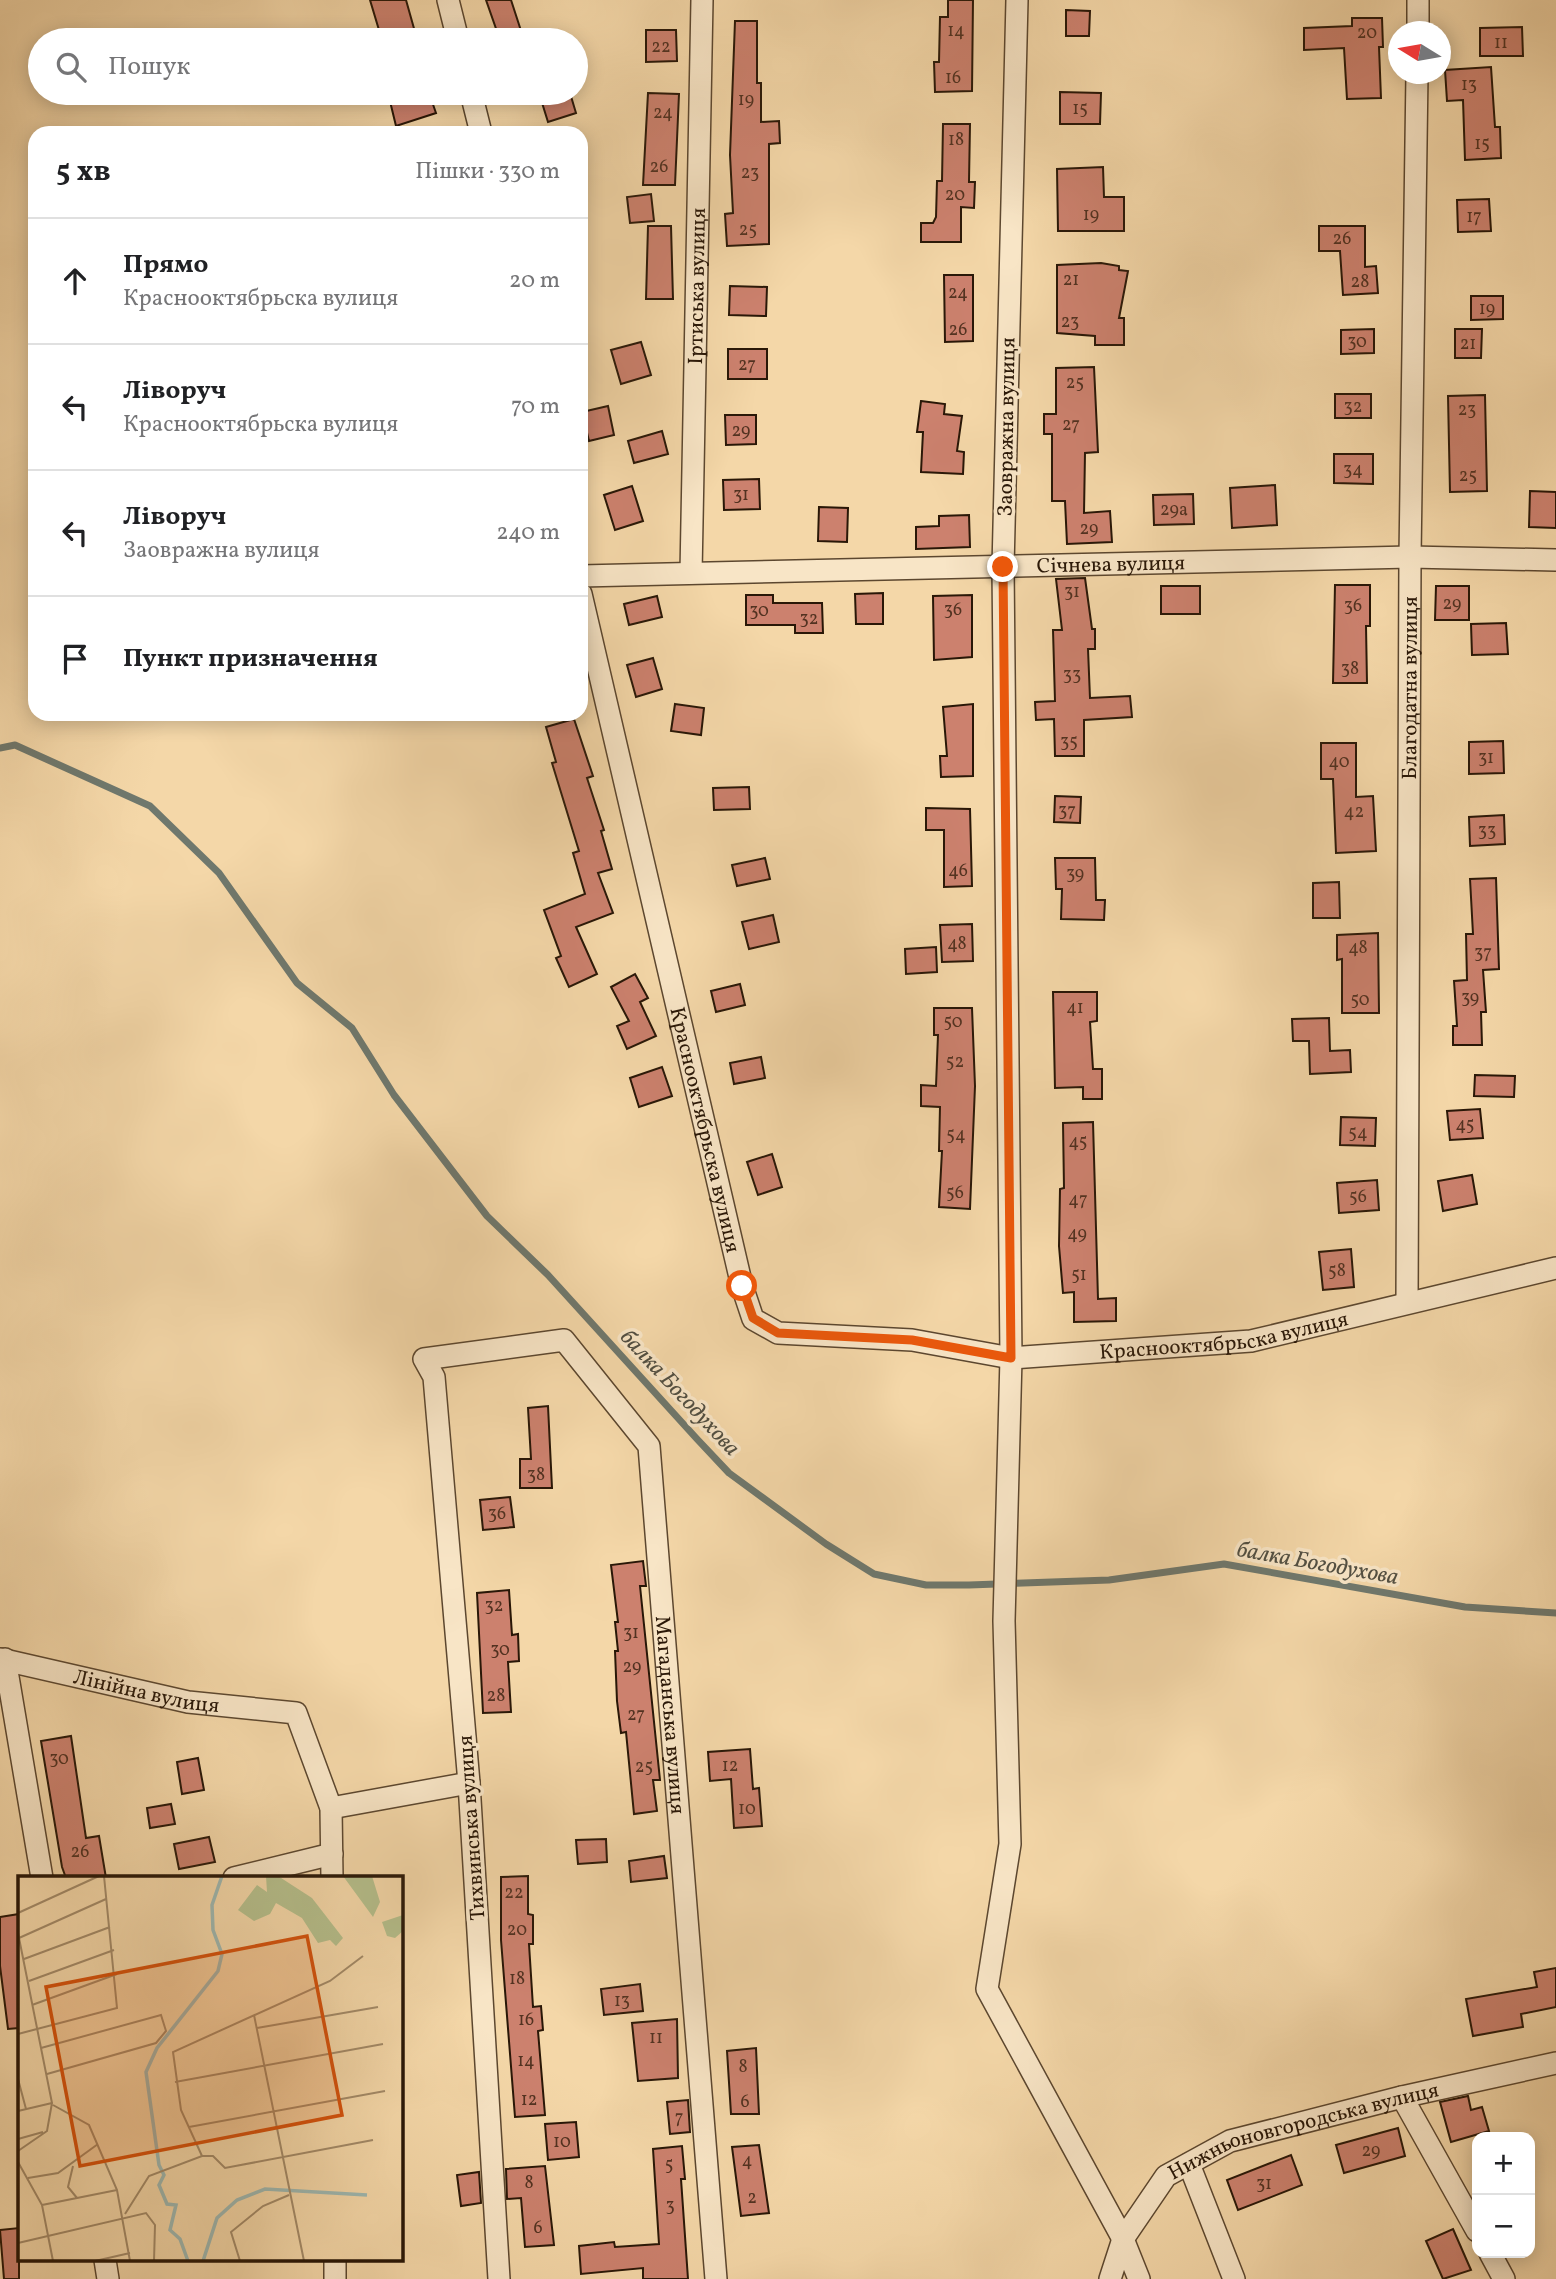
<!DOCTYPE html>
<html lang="uk">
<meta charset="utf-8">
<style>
:root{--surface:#fff;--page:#f6f6f6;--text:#202124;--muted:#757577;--line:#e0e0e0}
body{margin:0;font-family:Vollkorn,serif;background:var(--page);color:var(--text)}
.controls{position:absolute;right:21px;bottom:21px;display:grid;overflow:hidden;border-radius:14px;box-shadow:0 4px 18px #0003}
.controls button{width:63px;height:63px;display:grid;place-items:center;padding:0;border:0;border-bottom:2px solid var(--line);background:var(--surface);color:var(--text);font:35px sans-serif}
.compass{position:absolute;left:1388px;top:21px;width:63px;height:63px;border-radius:50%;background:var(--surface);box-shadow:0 4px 18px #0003;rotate:281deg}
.stop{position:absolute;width:21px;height:21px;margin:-16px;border:5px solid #ea580c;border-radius:50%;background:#fff}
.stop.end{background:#ea580c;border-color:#fff;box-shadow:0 2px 7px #0008}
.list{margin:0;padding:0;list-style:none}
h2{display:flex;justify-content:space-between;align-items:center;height:91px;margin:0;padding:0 28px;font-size:30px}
h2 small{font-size:23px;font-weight:400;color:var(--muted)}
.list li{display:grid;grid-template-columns:46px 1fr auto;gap:21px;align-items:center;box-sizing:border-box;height:126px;padding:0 28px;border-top:2px solid var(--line)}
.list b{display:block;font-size:26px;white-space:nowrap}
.list p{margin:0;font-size:23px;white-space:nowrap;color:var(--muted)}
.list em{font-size:23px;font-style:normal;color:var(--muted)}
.icon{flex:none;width:38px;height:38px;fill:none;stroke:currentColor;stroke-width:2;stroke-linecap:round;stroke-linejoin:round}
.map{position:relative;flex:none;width:1556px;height:2279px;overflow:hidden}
.search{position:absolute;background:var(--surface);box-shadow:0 4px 18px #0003;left:28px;top:28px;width:560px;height:77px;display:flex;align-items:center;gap:18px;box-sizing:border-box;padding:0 24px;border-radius:38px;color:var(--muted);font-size:26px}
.panel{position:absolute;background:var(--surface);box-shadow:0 4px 18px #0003;left:28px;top:126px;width:560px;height:595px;border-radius:21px}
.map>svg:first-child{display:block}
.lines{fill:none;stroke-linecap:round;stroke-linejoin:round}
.stream{stroke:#6f786d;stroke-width:7}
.building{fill:#cc816e;stroke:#291707;stroke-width:2}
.minor-casing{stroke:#5c472f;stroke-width:24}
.minor{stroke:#f8e5c6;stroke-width:21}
.route{stroke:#ea580c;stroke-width:9}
.labels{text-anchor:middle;stroke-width:7;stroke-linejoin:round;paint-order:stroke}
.number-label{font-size:18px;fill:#523221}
.street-label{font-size:21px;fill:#291707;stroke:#f8e5c6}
.water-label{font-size:23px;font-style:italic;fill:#524f42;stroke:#f8e5c6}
.inset-river{fill:none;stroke:#9eb8b1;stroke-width:3.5}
.inset-road{fill:none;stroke:#a38a68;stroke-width:2}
.view{fill:#d5520c;fill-opacity:0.15;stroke:#d5520c;stroke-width:3.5}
.inset-edge{fill:none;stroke:#291707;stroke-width:3.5}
</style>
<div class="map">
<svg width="1556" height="2279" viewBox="0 0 1556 2279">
<rect width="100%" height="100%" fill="#f4d7a8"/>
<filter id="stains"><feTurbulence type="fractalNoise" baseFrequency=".00286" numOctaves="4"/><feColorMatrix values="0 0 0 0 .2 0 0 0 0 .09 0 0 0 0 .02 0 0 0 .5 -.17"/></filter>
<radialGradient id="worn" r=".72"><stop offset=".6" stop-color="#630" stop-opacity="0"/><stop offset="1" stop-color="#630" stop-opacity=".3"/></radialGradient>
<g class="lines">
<path class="stream" d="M0,748L15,745L150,806L219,873L297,983L352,1028L394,1095L487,1216L548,1275L697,1439L729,1473L826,1544L874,1574L926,1585H969L1109,1580L1224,1564L1465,1607L1556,1613"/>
</g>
<g class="building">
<path d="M370,0H406L415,32L382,40Z"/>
<path d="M486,0H511L524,40H500Z"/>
<path d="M948,0H973L972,91L935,92L934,62H939L940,17H948Z"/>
<path d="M1066,10L1090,11L1089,36H1066Z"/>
<path d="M1352,18H1382L1383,47H1379L1381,98L1347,99L1344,48L1304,50V28L1352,26Z"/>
<path d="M735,21H757V83H761V122L779,121L780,143L769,144V244L727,246L725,214L733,213L730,155Z"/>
<path d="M1522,27L1523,56H1480V28Z"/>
<path d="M646,30H676L677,61L646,62Z"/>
<path d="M1491,67L1495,127H1500L1501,158L1465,160L1463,100L1447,101L1445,70Z"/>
<path d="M1060,92L1101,93L1100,124H1060Z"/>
<path d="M388,93H429L436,113L396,126Z"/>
<path d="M539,93H570L576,113L548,122Z"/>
<path d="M648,93L679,94L675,185H643Z"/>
<path d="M943,124H970L969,182H975L974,208L961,207V242H921V223H933L936,217L937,181H942Z"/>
<path d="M1103,167L1104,197H1124V231H1058L1057,169Z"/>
<path d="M651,194L654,221L630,223L627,197Z"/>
<path d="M1489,199L1491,231L1458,232L1457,200Z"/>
<path d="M648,226H671L673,299H646Z"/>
<path d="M1319,226H1365V267L1376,266L1378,293L1343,295L1340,251H1319Z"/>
<path d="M1101,263L1119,266V270L1128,271L1119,318H1124V345H1095V336L1057,333V265Z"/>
<path d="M944,275H973V341L945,342Z"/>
<path d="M730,286L767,287L766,316L729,315Z"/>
<path d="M1471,296H1503V319L1471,320Z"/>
<path d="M1374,329V353L1341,354V330Z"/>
<path d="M1455,329H1482L1481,358H1455Z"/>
<path d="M641,342L651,375L621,384L611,350Z"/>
<rect x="728" y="349" width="39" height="30"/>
<path d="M1094,367L1098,452L1085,453L1084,513L1110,511L1112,542L1067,544L1065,501H1052V434H1044V414H1056V368Z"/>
<rect x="1335" y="394" width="36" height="24"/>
<path d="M1485,395L1487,491L1450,492L1448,396Z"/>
<path d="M921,401L945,404L944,414L962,416L957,451L964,452L963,474L921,472L923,432H917Z"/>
<path d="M608,406L614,435L589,441L582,412Z"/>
<path d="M725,415H756V444L726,445Z"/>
<path d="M662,431L668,454L634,463L628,441Z"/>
<path d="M1334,454H1373V484L1334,483Z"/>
<path d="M759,479L760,509L724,510L723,480Z"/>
<path d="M1275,485L1277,525L1232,528L1230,488Z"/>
<path d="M632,486L643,521L615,530L604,495Z"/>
<path d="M1530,491L1556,492V528L1529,527Z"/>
<path d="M1193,494L1194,524L1154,525L1153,495Z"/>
<path d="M819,507L848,508L847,542L818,541Z"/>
<path d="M969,515L970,547L916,549V527L939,526V516Z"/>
<path d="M1085,578L1092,629H1095V649H1088L1090,698L1130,696L1132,717L1084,720V756H1055L1054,719L1036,720L1035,702L1055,701L1053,630H1062L1056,579Z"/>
<path d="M1335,585H1370V626H1366L1367,683H1333Z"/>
<rect x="1161" y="586" width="39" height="28"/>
<path d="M1436,586H1469V620H1435Z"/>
<path d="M883,593V624H856L855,594Z"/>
<path d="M746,595H773V603H822L823,633H795V625H746Z"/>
<path d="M972,595V657L934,660L933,596Z"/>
<path d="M657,596L662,617L629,625L624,604Z"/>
<path d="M1506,623L1508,654L1472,655L1471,624Z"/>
<path d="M653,658L662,689L636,697L627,665Z"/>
<path d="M675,704L704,708L701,735L671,731Z"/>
<path d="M973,704V776L941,777L940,756H947L943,707Z"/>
<path d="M574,719L593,776L587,778L604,830L601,831L612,869L598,873L613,913L576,927L597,974L569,987L556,958L561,956L544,910L585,894L573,853L579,851L552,763L556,762L546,727Z"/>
<path d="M1503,741L1504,773L1469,774V742Z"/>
<path d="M1321,743H1356V797L1373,796L1376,851L1336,853L1333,779H1321Z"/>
<path d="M749,787L750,809L714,810L713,788Z"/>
<path d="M1055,796L1081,797L1080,823L1054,822Z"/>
<path d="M926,808L970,809L972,886L944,887V830H926Z"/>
<path d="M1504,815L1505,844L1470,846L1469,817Z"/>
<path d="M765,858L770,879L737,886L732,865Z"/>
<path d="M1055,858H1095L1096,900H1105L1104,920L1061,919L1062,889H1056Z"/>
<path d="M1496,878L1499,969L1483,970L1486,1012H1481L1482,1045H1453V1026H1457L1454,981L1467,980L1466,934H1473L1470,879Z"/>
<path d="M1339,882L1340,918H1313V883Z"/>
<path d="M773,915L779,942L749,949L742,922Z"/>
<path d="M972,924L973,961L942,962L940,925Z"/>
<path d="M1378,933L1379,1013H1342V959L1337,960V935Z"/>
<path d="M936,947L937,972L906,974L905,949Z"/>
<path d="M635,974L648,998L640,1002L656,1036L627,1049L617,1026L629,1021L611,987Z"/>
<path d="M740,984L745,1005L716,1012L711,991Z"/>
<path d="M1053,992H1097V1021L1090,1022L1093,1069H1102V1099H1083V1087L1055,1088Z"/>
<path d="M934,1008H972L975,1086L970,1209L939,1207L942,1151H939L940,1107L921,1106V1085L936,1086L938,1035H934Z"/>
<path d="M1329,1018L1330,1051L1350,1050L1351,1072L1310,1074L1309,1041H1293L1292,1019Z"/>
<path d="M761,1057L765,1078L734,1084L730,1063Z"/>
<path d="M662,1067L672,1096L639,1107L630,1078Z"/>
<path d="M1475,1075L1515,1076L1514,1097L1474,1096Z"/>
<path d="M1480,1109L1483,1138L1450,1140L1447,1111Z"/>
<path d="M1341,1117L1376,1118L1375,1146L1340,1145Z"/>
<path d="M1093,1122L1098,1299L1116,1298V1321L1074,1322V1292L1063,1293L1059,1246L1060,1189L1064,1188L1063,1123Z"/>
<path d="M772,1154L782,1187L758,1195L747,1162Z"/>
<path d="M1472,1175L1477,1204L1443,1211L1438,1181Z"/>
<path d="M1377,1180L1379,1210L1339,1213L1337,1183Z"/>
<path d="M1351,1249L1354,1287L1323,1290L1319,1252Z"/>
<path d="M548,1406L552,1488H520V1459H531L528,1408Z"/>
<path d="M510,1497L514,1527L483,1530L480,1500Z"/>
<path d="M643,1561L646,1586H640L660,1780H653L657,1811L634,1814L626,1732L621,1733L617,1701L615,1651H618L615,1622H618L611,1565Z"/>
<path d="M509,1590L512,1635L518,1634L519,1661L508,1662L511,1712L483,1713L477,1593Z"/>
<path d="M71,1736L86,1838L99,1836L106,1878H66L62,1867L41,1741Z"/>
<path d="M750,1749L753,1789L759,1788L762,1826L734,1828L731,1779L710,1781L708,1752Z"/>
<path d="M198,1758L204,1790L182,1794L177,1762Z"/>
<path d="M171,1804L175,1824L150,1828L147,1808Z"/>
<path d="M209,1837L215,1862L179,1869L174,1844Z"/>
<path d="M606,1839L607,1862L578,1864L576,1840Z"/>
<path d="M664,1856L667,1878L631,1882L629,1861Z"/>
<path d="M528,1876V1914L533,1915V1944H529L533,2007L541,2006L543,2030L538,2031L545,2115L515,2117L501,1940V1877Z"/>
<path d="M19,1914V2028L8,2029L0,1966V1917Z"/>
<path d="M1556,1968V2007L1521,2014L1523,2027L1473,2036L1466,1999L1537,1987L1534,1972Z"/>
<path d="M640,1984L643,2011L604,2015L601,1989Z"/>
<path d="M677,2019L678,2078L638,2081L632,2023Z"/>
<path d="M756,2048L759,2114H731L727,2051Z"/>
<path d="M1468,2096L1471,2110L1482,2107L1489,2131L1451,2142L1440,2102Z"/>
<path d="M688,2100L690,2132L670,2134L667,2102Z"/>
<path d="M576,2122L579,2157L548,2160L545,2124Z"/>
<path d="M1398,2128L1405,2156L1344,2173L1336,2145Z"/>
<path d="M759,2145L769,2213L741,2216L732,2147Z"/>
<path d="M682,2146L685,2179H681L688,2279H643V2268L581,2274L579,2246L614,2242L615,2247L659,2244L653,2149Z"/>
<path d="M1291,2155L1302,2185L1238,2210L1227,2180Z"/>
<path d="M545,2166L554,2245L525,2247L521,2198L507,2199L506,2169Z"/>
<path d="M479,2172L481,2203L461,2206L457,2175Z"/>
<path d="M19,2228V2279H4L0,2230Z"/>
<path d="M1453,2229L1471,2270L1443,2279L1426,2241Z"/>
</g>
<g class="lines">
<defs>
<g id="minor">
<path d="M448,0L458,40"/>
<path d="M1017,0L1003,567L1011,1358L1004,1621L1010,1844L987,1989L1123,2239L1139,2279"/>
<path d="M1418,32V0"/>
<path d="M471,93L481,133"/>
<path id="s1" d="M691,573L702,0"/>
<path id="s2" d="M581,576L1410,557L1556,560"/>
<path id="s3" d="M581,594L742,1286L753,1319L778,1333L912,1340L1011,1358L1251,1341L1556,1268"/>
<path id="s4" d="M1407,1302L1410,557L1417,74"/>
<path id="s5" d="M0,1659L188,1702L296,1713L331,1808L332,1878"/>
<path d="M5,1659L42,1878"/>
<path d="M331,1808L469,1783"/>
<path d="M234,1878L332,1854"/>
<path d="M1402,2097L1477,2231"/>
<path d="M1189,2164L1234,2279"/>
<path d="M1490,2253L1504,2279"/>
<path d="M105,2260L108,2279"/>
<path d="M335,2260V2279"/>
<path id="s6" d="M499,2279L469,1783L434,1377L424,1359L564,1340L649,1446L716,2279"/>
<path id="s7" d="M1110,2279L1123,2239L1166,2176L1230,2141L1402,2097L1556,2063"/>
</g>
</defs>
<use href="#minor" class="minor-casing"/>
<use href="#minor" class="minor"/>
</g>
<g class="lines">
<path class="route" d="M742,1286L753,1318L778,1333L912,1340L1011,1358L1003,567"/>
</g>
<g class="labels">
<g class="number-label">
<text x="956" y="36">14</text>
<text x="1367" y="38">20</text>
<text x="1501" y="48">11</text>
<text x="661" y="52">22</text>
<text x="953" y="83">16</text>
<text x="1469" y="90">13</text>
<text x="746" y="105">19</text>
<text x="1080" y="114">15</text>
<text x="663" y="118">24</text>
<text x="956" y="145">18</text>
<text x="1482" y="149">15</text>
<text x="659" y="172">26</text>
<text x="750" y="178">23</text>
<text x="955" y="200">20</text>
<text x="1091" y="220">19</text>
<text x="1474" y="222">17</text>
<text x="748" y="235">25</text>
<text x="1342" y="244">26</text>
<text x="1071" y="285">21</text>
<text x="1360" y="287">28</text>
<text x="958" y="298">24</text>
<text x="1487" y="314">19</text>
<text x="1070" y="327">23</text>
<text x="958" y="335">26</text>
<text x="1357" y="347">30</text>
<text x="1468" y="349">21</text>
<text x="747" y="370">27</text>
<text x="1075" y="388">25</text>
<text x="1353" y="412">32</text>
<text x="1467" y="415">23</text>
<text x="1071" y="430">27</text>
<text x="741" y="436">29</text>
<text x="1353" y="475">34</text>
<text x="1468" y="481">25</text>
<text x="741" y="500">31</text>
<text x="1174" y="515">29а</text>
<text x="1089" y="534">29</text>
<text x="1072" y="597">31</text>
<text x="1452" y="609">29</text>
<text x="1353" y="611">36</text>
<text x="953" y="615">36</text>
<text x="759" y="616">30</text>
<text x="809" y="624">32</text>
<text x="1350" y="674">38</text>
<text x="1072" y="680">33</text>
<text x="1069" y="747">35</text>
<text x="1486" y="763">31</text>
<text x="1339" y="767">40</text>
<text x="1067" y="816">37</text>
<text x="1354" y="817">42</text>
<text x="1487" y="836">33</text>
<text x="958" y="876">46</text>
<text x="1075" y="879">39</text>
<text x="957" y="949">48</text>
<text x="1358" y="953">48</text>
<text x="1483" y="958">37</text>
<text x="1470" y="1003">39</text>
<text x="1360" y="1005">50</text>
<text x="1075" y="1013">41</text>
<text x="953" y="1027">50</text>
<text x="955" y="1067">52</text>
<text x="1465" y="1130">45</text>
<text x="1358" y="1138">54</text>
<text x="956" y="1140">54</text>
<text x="1078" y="1147">45</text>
<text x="955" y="1198">56</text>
<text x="1358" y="1202">56</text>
<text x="1078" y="1205">47</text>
<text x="1077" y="1239">49</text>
<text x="1337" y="1276">58</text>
<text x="1079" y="1280">51</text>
<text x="536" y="1480">38</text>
<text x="497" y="1519">36</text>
<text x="494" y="1611">32</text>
<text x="631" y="1638">31</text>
<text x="500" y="1655">30</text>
<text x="632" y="1672">29</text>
<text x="496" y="1701">28</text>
<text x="636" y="1720">27</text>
<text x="59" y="1764">30</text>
<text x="730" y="1771">12</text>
<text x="644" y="1772">25</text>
<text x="747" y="1814">10</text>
<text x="80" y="1857">26</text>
<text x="514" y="1898">22</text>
<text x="517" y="1935">20</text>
<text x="517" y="1984">18</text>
<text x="622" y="2006">13</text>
<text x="526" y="2025">16</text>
<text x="656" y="2043">11</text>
<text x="526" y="2066">14</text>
<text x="743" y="2072">8</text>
<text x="529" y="2105">12</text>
<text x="745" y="2107">6</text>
<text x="679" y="2123">7</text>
<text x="562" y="2147">10</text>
<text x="1371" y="2156">29</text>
<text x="747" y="2166">4</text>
<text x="669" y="2170">5</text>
<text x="529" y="2188">8</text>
<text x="1264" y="2189">31</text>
<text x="752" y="2203">2</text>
<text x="670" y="2211">3</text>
<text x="538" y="2233">6</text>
</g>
<g class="street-label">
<text dy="7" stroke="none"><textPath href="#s1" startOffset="287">Іртиська вулиця</textPath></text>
<text transform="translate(1006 427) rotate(-89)" y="7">Заовражна вулиця</text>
<text dy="7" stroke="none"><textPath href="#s2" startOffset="530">Січнева вулиця</textPath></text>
<text dy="7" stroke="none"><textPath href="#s4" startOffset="614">Благодатна вулиця</textPath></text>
<text dy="7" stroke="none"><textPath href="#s3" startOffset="550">Краснооктябрьска вулиця</textPath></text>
<text dy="7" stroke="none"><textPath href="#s3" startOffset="1223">Краснооктябрьска вулиця</textPath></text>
<text dy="7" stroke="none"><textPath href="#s5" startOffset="150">Лінійна вулиця</textPath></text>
<text dy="7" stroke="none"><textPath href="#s6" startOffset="1472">Магаданська вулиця</textPath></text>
<text transform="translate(471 1828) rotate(-94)" y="7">Тихвинська вулиця</text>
<text dy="7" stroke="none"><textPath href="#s7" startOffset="264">Нижньоновгородська вулиця</textPath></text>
</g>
<g class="water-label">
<text transform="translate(681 1392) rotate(47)" y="8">балка Богодухова</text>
<text transform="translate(1318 1562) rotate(10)" y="8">балка Богодухова</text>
</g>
</g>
<g transform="translate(18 1876)">
<rect width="385" height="385" fill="#f4d7a8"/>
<path d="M248,0H260L294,22L325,62L318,70L312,64L300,67L284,42L258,27L252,38L236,45L220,34L239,9L249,16ZM325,0H354L362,26L355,41ZM385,39V55L377,62L369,60L364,46Z" fill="#b5bf8c"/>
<path class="inset-river" d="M170,385L162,363L152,354L158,329L149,328L141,309L146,299L141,289L128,196L139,172L200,95L204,78L195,54L194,29L204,0M185,385L199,342L219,324L247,313L349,319"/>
<path class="inset-road" d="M0,37L81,0M0,57L34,227L29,255L0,275M1,62L88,23M6,83L92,51M11,105L96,74M14,129L99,98M236,139L286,385M239,152L360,131M0,158L99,132L86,0M23,172L143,139L148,155L138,167L29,198M0,203L8,233M157,206L365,168M35,229L71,249L99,314L112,385M0,235L34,227M171,251L367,215M0,263L25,256M184,280L163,234L155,176L312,105L345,80M0,286L24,329L35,385M55,290L50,311L59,322M10,302L40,297L80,268M24,329L99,314M107,338L131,300L184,280H195L207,292L355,264M0,367L128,337L137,349L136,385M77,385L112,377M222,385L213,356L245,330L271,319"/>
<path class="view" d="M289,60L324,239L62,290L28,111Z"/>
<rect width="385" height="385" class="inset-edge"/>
</g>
<rect width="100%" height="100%" filter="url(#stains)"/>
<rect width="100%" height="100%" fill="url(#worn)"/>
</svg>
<div class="controls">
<button>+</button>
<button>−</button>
</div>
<svg class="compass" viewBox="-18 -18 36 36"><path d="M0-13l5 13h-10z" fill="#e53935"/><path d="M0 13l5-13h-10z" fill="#757577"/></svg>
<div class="stop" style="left:742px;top:1286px"></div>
<div class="stop end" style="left:1003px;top:567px"></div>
<div class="search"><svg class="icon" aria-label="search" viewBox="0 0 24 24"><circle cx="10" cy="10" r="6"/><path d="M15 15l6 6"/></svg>Пошук</div>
<section class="panel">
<h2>5 хв<small>Пішки · 330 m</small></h2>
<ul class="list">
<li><svg class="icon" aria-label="ahead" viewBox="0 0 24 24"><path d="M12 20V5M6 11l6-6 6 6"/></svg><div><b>Прямо</b><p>Краснооктябрьска вулиця</p></div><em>20 m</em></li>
<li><svg class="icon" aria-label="left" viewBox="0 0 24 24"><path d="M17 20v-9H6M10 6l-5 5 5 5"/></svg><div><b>Ліворуч</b><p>Краснооктябрьска вулиця</p></div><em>70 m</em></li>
<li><svg class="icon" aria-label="left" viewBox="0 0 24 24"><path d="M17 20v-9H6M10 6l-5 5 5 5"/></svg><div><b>Ліворуч</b><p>Заовражна вулиця</p></div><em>240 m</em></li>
<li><svg class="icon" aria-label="arrive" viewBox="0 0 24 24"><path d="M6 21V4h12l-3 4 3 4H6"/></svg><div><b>Пункт призначення</b></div></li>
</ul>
</section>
</div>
